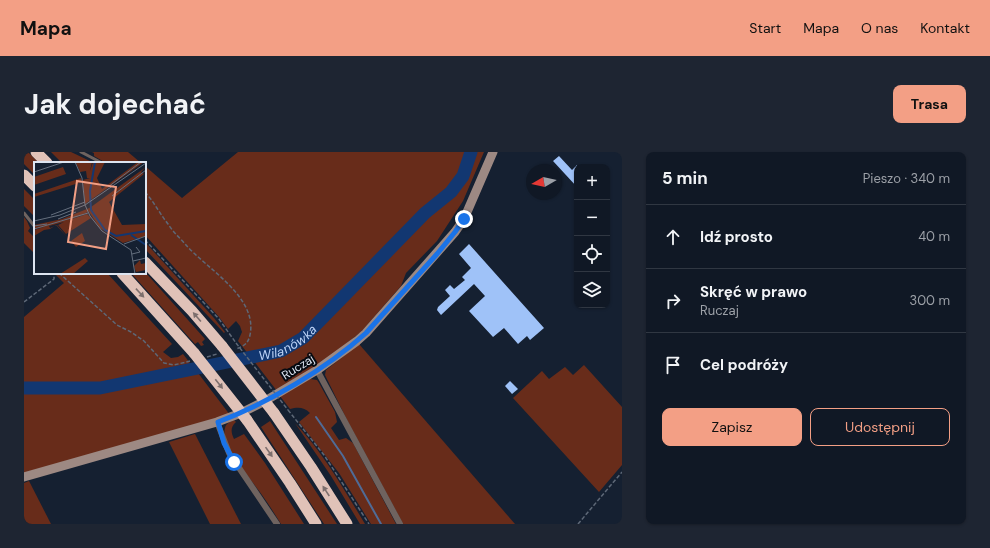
<!DOCTYPE html>
<html lang="pl">
<meta charset="utf-8">
<style>
:root{--surface:#101825;--page:#1e2532;--text:#f1f3f6;--muted:#9ca0a7;--line:#303742;--accent:#f39f85}
body{margin:0;font-family:"DM Sans",sans-serif;background:var(--page);color:var(--text)}
.controls{position:absolute;right:12px;top:12px;display:grid;overflow:hidden;border-radius:8px;box-shadow:0 1px 3px #0004}
.controls button{width:36px;height:36px;display:grid;place-items:center;padding:0;border:0;border-bottom:1px solid var(--line);background:var(--surface);color:var(--text);font:20px sans-serif}
.compass{position:absolute;left:502px;top:12px;width:36px;height:36px;border-radius:50%;background:var(--surface);box-shadow:0 1px 3px #0004;rotate:261deg}
.stop{position:absolute;width:12px;height:12px;margin:-9px;border:3px solid #1a73e8;border-radius:50%;background:#fff}
.stop.end{background:#1a73e8;border-color:#fff;box-shadow:0 1px 4px #0008}
.list{margin:0;padding:0;list-style:none}
h2{display:flex;justify-content:space-between;align-items:center;height:52px;margin:0;padding:0 16px;font-size:17px}
h2 small{font-size:13px;font-weight:400;color:var(--muted)}
.list li{display:grid;grid-template-columns:26px 1fr auto;gap:12px;align-items:center;box-sizing:border-box;height:64px;padding:0 16px;border-top:1px solid var(--line)}
.list b{display:block;font-size:15px;white-space:nowrap}
.list p{margin:0;font-size:13px;white-space:nowrap;color:var(--muted)}
.list em{font-size:13px;font-style:normal;color:var(--muted)}
.actions{display:flex;gap:8px;padding:12px 16px}
.actions a{flex:1;padding:9px 0;border:1px solid var(--accent);border-radius:8px;text-align:center;font-size:14px;color:var(--accent)}
.actions .main{background:var(--accent);color:#111}
.icon{flex:none;width:22px;height:22px;fill:none;stroke:currentColor;stroke-width:2;stroke-linecap:round;stroke-linejoin:round}
.map{position:relative;flex:none;width:598px;height:372px;overflow:hidden;border-radius:8px}
header{display:flex;align-items:center;gap:24px;box-sizing:border-box;height:56px;padding:0 20px;background:var(--accent);color:#111}
header strong{font-size:19px}
nav{display:flex;gap:22px;margin-inline-start:auto;font-size:14px}
.intro{display:flex;align-items:center;justify-content:space-between;box-sizing:border-box;height:96px;padding:0 24px}
h1{margin:0;font-size:28px}
.button{padding:10px 18px;border-radius:8px;background:var(--accent);color:#111;font-size:14px;font-weight:700}
main{display:flex;gap:24px;padding:0 24px}
aside{flex:1;background:var(--surface);border-radius:8px;box-shadow:0 1px 3px #0004}
.map>svg:first-child{display:block}
.green{fill:#682c1a}
.lines{fill:none;stroke-linecap:round;stroke-linejoin:round}
.stream{stroke:#4f6b97;stroke-width:2}
.river{stroke:#123771;stroke-width:13}
.building{fill:#9fc2f8}
.path{stroke:#5e6877;stroke-width:1.5;stroke-dasharray:4 2;stroke-linecap:butt}
.lane{stroke:#6f635f;stroke-width:3}
.street{stroke:#6f635f;stroke-width:6}
.secondary{stroke:#9d8983;stroke-width:9}
.highway{stroke:#e0c2b8;stroke-width:11}
.path-bridge{stroke:#5e6877;stroke-width:1.5;stroke-dasharray:4 2;stroke-linecap:butt}
.highway-bridge{stroke:#e0c2b8;stroke-width:11}
.oneway{fill:#7d6f6d}
.route{stroke:#1a73e8;stroke-width:5}
.labels{text-anchor:middle;stroke-width:4;stroke-linejoin:round;paint-order:stroke}
.street-label{font-size:12px;fill:#dde5f1;stroke:#050a11}
.water-label{font-size:13px;font-style:italic;fill:#bcd3f7;stroke:#050a11}
.inset-river{fill:none;stroke:#123771;stroke-width:2}
.inset-road{fill:none;stroke:#656f7e;stroke-width:1}
.view{fill:#f39f85;fill-opacity:0.15;stroke:#f39f85;stroke-width:2}
.inset-edge{fill:none;stroke:#dde5f1;stroke-width:2}
</style>
<header>
<strong>Mapa</strong>
<nav><a>Start</a><a>Mapa</a><a>O nas</a><a>Kontakt</a></nav>
</header>
<div class="intro"><h1>Jak dojechać</h1><a class="button">Trasa</a></div>
<main>
<div class="map">
<svg width="598" height="372" viewBox="0 0 598 372">
<rect width="100%" height="100%" fill="#152031"/>
<g class="green">
<path d="M0,0H4L15,11H11V23L0,12Z"/>
<path d="M27,0H47L66,9V11H38Z"/>
<path d="M68,0H104L117,11H82L70,4V1Z"/>
<path d="M214,0H460L439,49L413,89L382,121L377,134L337,180L292,215L253,239L229,208C243,205 256,203 268,197C284,189 303,168 314,154L310,150C296,164 280,186 261,193C250,198 237,200 225,203L214,189L218,180L216,174L212,169L204,177L195,165L121,83V14L158,46Z"/>
<path d="M0,37L11,48V65L0,54Z"/>
<path d="M0,65L3,69L6,76L4,79L11,86V102L0,91Z"/>
<path d="M121,90L190,166L201,180L200,181L121,97Z"/>
<path d="M121,120L181,187L178,190L180,193L177,194L174,190L171,192L107,121H121Z"/>
<path d="M30,121H83L148,192L139,200L147,206L154,205L159,202L169,215L138,222L141,226L174,221L206,263L0,321V165L40,131Z"/>
<path d="M335,192L491,372H379L323,268L301,223L302,218Z"/>
<path d="M560,213L598,255V313L575,340L489,246L518,219L525,227L541,215L549,223Z"/>
<path d="M286,227L293,228L295,231L311,260L313,270L307,276L315,288L322,286L329,291L372,372H347L315,321L275,270L286,261C280,255 274,255 266,257L256,244Z"/>
<path d="M210,268L212,270C206,275 207,281 210,287L220,282L241,311L280,372H257C251,362 245,353 238,343C229,330 196,291 201,276C202,271 206,270 210,268Z"/>
<path d="M246,269L313,372H300L237,275Z"/>
<path d="M271,271C298,299 321,339 341,372H336L307,324Z"/>
<path d="M171,282L217,372H186L145,290Z"/>
<path d="M5,329L27,372H0V331Z"/>
</g>
<g class="lines">
<path class="stream" d="M292,265L319,304L357,372"/>
<path class="river" id="s1" d="M0,236H76L257,199L279,186L401,61L427,40L439,24L447,0"/>
</g>
<g class="building">
<path d="M535,4L548,18L553,13V35L529,9Z"/>
<path d="M445,92L520,176L506,188L503,184L494,192L480,176L469,185L445,159L461,144L450,132L417,163L413,158L414,155L426,144L421,138L426,133L430,137L441,128L438,125L447,116L435,102Z"/>
<path d="M486,229L494,237L488,242L481,234Z"/>
</g>
<g class="lines">
<g class="path">
<path d="M121,40C130,50 136,62 144,72C149,80 156,86 162,93C183,117 234,145 226,183C224,192 220,194 212,197"/>
<path d="M121,88L195,167L212,191"/>
<path d="M35,121L93,173L107,180L120,189L140,211L150,213L166,209"/>
<path d="M0,150L30,127V121"/>
<path d="M183,205L193,202"/>
<path d="M264,258L300,303L345,372"/>
<path d="M554,372L598,320"/>
</g>
<g class="lane">
<path d="M57,0L78,11"/>
<path d="M0,61L11,75"/>
</g>
<g class="street">
<path d="M293,218L376,372"/>
<path d="M193,270L205,301L253,372"/>
</g>
<path class="secondary" d="M0,325L193,270L217,261L241,249L293,218L333,189L342,181L431,80L440,67L469,0"/>
<g class="highway">
<path d="M12,0L23,11"/>
<path d="M0,23L11,34"/>
<path d="M121,110L168,159L198,194"/>
<path d="M98,121L170,201"/>
<path d="M250,261L287,315L323,372"/>
<path d="M223,268L266,331L292,372"/>
</g>
<path class="path-bridge" d="M212,191L264,258"/>
<g class="highway-bridge">
<path d="M198,194L250,261"/>
<path d="M170,201L223,268"/>
</g>
</g>
<defs><path id="oneway-solid" d="M-6-.8H1V-3.2L6.5 0L1 3.2V.8H-6Z"/></defs>
<g class="oneway">
<use href="#oneway-solid" transform="translate(116 141) rotate(47)"/>
<use href="#oneway-solid" transform="translate(173 165) rotate(-131)"/>
<use href="#oneway-solid" transform="translate(195 232) rotate(52)"/>
<use href="#oneway-solid" transform="translate(245 300) rotate(55)"/>
<use href="#oneway-solid" transform="translate(302 339) rotate(-123)"/>
</g>
<g class="lines">
<path class="route" d="M210,310L200,291L194,270C244,251 302,217 342,181L413,102L431,80L440,67"/>
</g>
<g class="labels">
<g class="street-label">
<text transform="translate(274 215) rotate(-32)" y="4">Ruczaj</text>
</g>
<g class="water-label">
<text dy="5" stroke="none"><textPath href="#s1" startOffset="270">Wilanówka</textPath></text>
</g>
</g>
<g transform="translate(10 10)">
<rect width="112" height="112" fill="#152031"/>
<path d="M58,0L56,9L59,0H71L63,16L68,27L104,0H110L51,42L49,18L56,16H53L52,9L46,10L42,1ZM29,5L32,12L0,23V15ZM112,5L107,10L110,12L75,40L88,63L112,62V74L89,81L66,66L53,47L57,45V49L61,55L57,45ZM47,16L48,20L0,35V32ZM53,47L54,50L35,58L53,52L57,56L32,72L24,63L30,60L15,64L16,66L23,63L33,75L22,63L16,67L10,68L0,74V68L10,65L0,67V63L28,57ZM48,71L51,79L42,85L37,79ZM51,96L54,99L39,112H26ZM106,98L107,102L112,101V108L102,110L100,104Z" fill="#682c1a"/>
<path class="inset-river" d="M61,0L56,29L57,48L71,68L82,74L112,69M97,73L112,83"/>
<path class="inset-road" d="M41,0L48,16L51,43L56,54L68,69L97,88L101,112M0,10L30,0M74,25L107,0M78,34L112,8M17,53L51,40M24,57L42,50M0,59L26,53L51,43L112,1M0,64L13,62M0,67L54,51M90,82L112,74M98,92L106,90L102,85M99,99L112,96"/>
<path class="view" d="M43,19L82,25L72,87L34,80Z"/>
<rect width="112" height="112" class="inset-edge"/>
</g>
</svg>
<div class="controls">
<button>+</button>
<button>−</button>
<button><svg class="icon" aria-label="locate" viewBox="0 0 24 24"><circle cx="12" cy="12" r="6"/><path d="M12 2v4M12 18v4M2 12h4M18 12h4"/></svg></button>
<button><svg class="icon" aria-label="layers" viewBox="0 0 24 24"><path d="M12 4l9 5-9 5-9-5zM3 14l9 5 9-5"/></svg></button>
</div>
<svg class="compass" viewBox="-18 -18 36 36"><path d="M0-13l5 13h-10z" fill="#e53935"/><path d="M0 13l5-13h-10z" fill="#9ca0a7"/></svg>
<div class="stop" style="left:210px;top:310px"></div>
<div class="stop end" style="left:440px;top:67px"></div>
</div>
<aside>
<h2>5 min<small>Pieszo · 340 m</small></h2>
<ul class="list">
<li><svg class="icon" aria-label="ahead" viewBox="0 0 24 24"><path d="M12 20V5M6 11l6-6 6 6"/></svg><div><b>Idź prosto</b></div><em>40 m</em></li>
<li><svg class="icon" aria-label="right" viewBox="0 0 24 24"><path d="M7 20v-9h11M14 6l5 5-5 5"/></svg><div><b>Skręć w prawo</b><p>Ruczaj</p></div><em>300 m</em></li>
<li><svg class="icon" aria-label="arrive" viewBox="0 0 24 24"><path d="M6 21V4h12l-3 4 3 4H6"/></svg><div><b>Cel podróży</b></div></li>
</ul>
<div class="actions"><a class="main">Zapisz</a><a>Udostępnij</a></div>
</aside>
</main>
